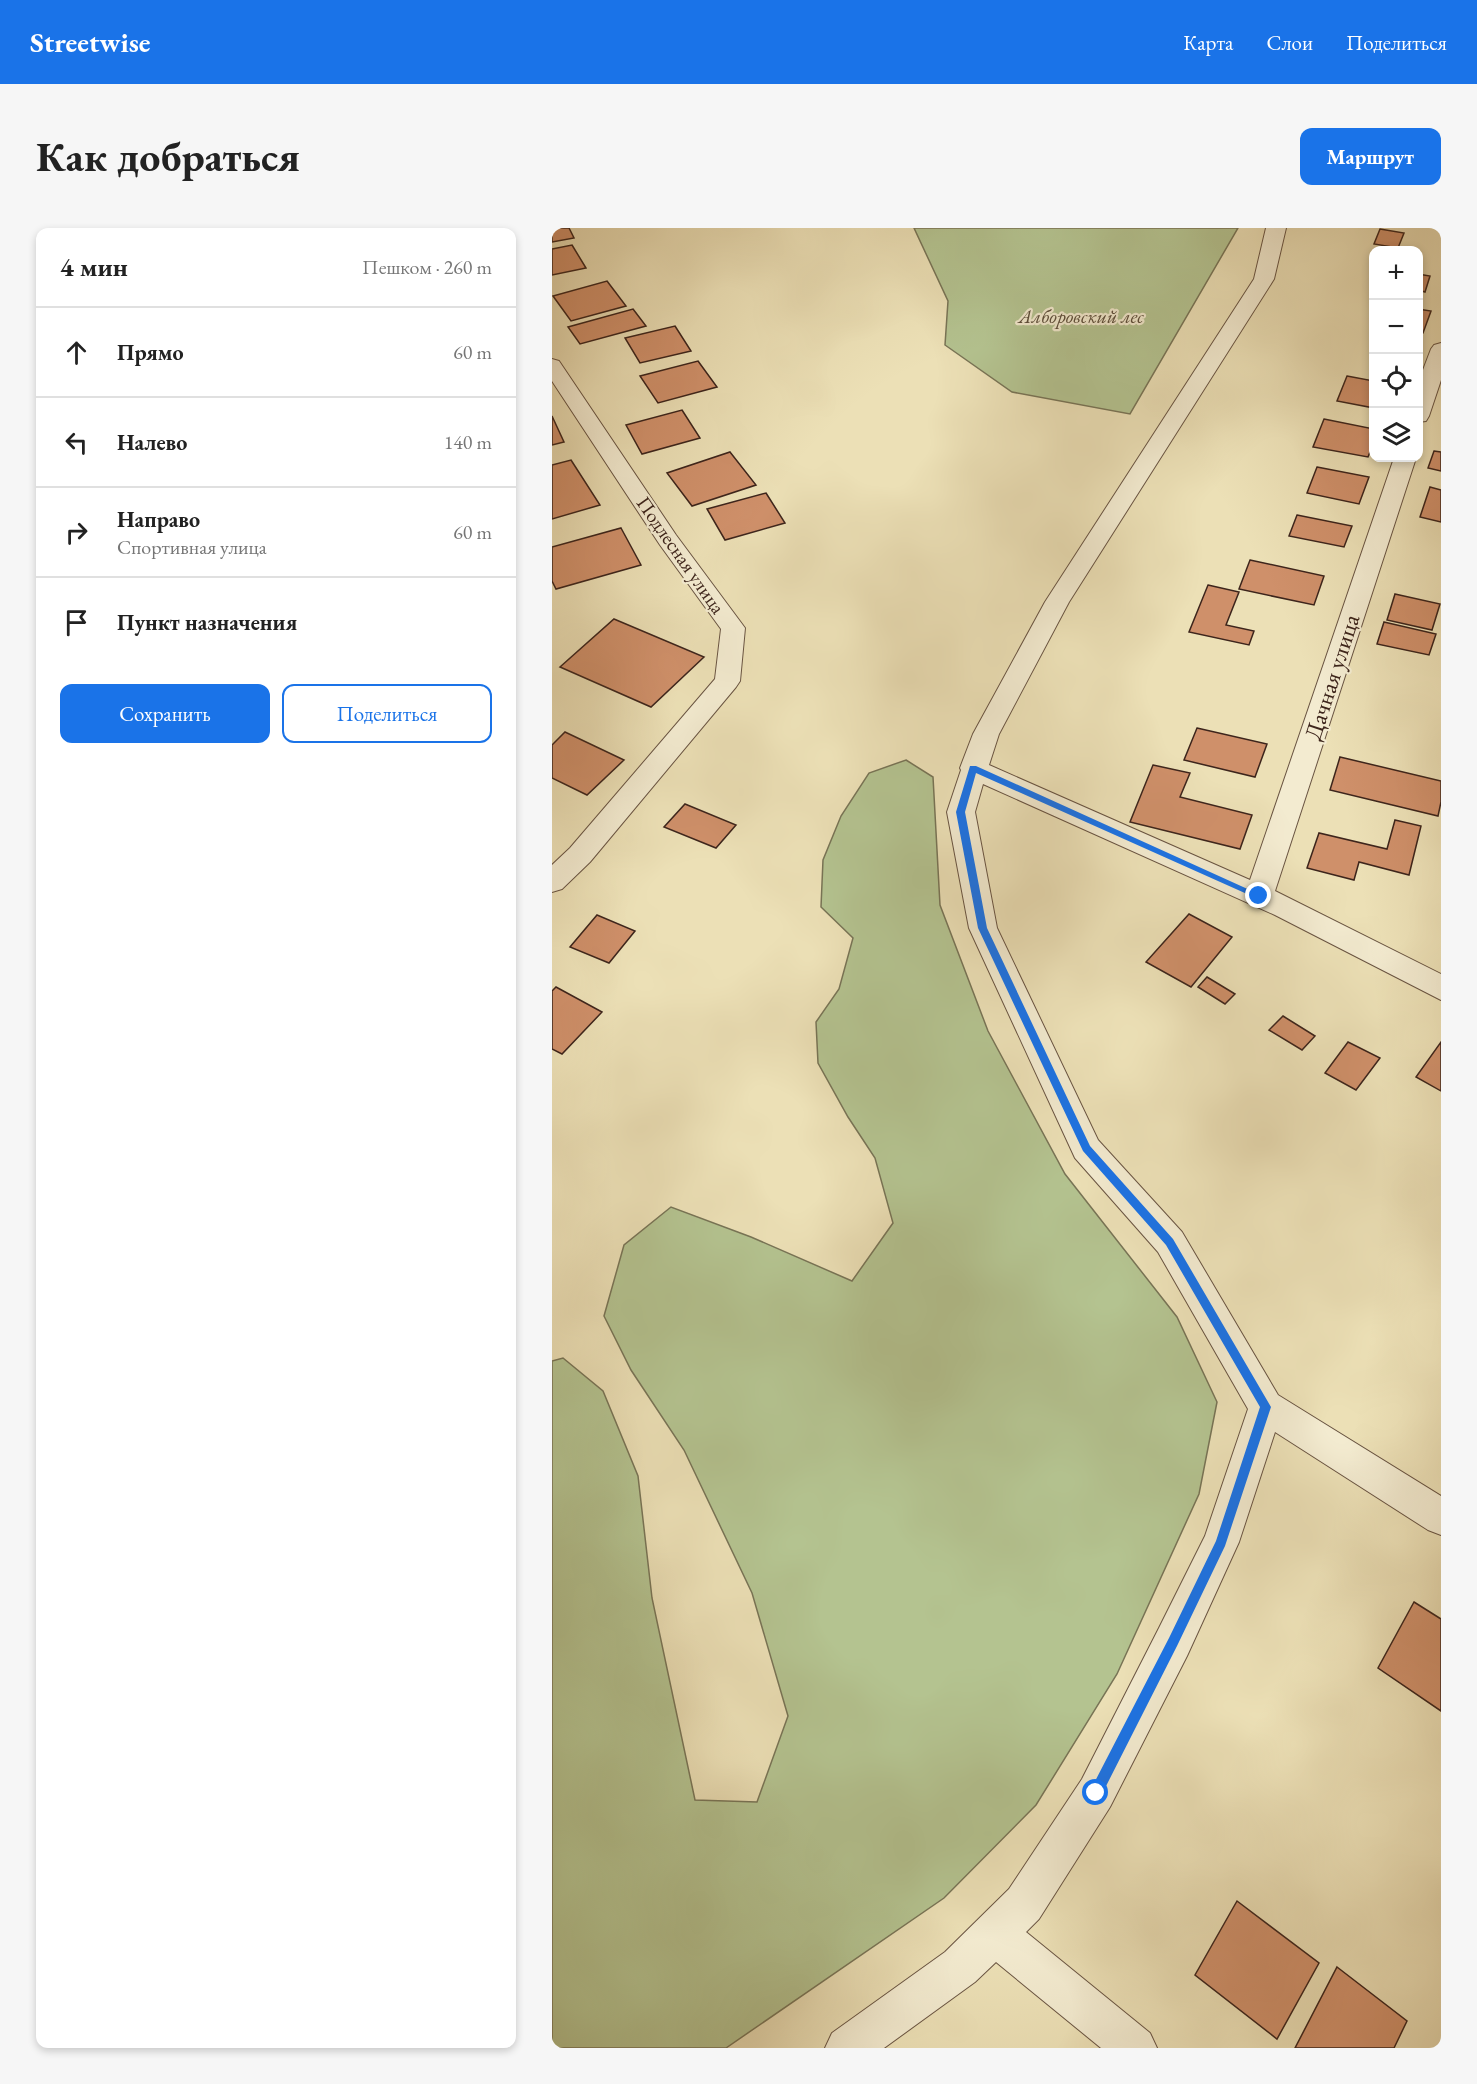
<!DOCTYPE html>
<html lang="ru">
<meta charset="utf-8">
<style>
:root{--surface:#fff;--page:#f6f6f6;--text:#222;--muted:#767676;--line:#e0e0e0;--accent:#1a73e8}
body{margin:0;font-family:"EB Garamond",serif;background:var(--page);color:var(--text)}
.controls{position:absolute;right:18px;top:18px;display:grid;overflow:hidden;border-radius:12px;box-shadow:0 3px 9px #0003}
.controls button{width:54px;height:54px;display:grid;place-items:center;padding:0;border:0;border-bottom:2px solid var(--line);background:var(--surface);color:var(--text);font:30px sans-serif}
.stop{position:absolute;width:18px;height:18px;margin:-14px;border:4px solid #1a73e8;border-radius:50%;background:#fff}
.stop.end{background:#1a73e8;border-color:#fff;box-shadow:0 2px 6px #0008}
.list{margin:0;padding:0;list-style:none}
h2{display:flex;justify-content:space-between;align-items:center;height:78px;margin:0;padding:0 24px;font-size:26px}
h2 small{font-size:20px;font-weight:400;color:var(--muted)}
.list li{display:grid;grid-template-columns:39px 1fr auto;gap:18px;align-items:center;box-sizing:border-box;height:90px;padding:0 24px;border-top:2px solid var(--line)}
.list b{display:block;font-size:22px;white-space:nowrap}
.list p{margin:0;font-size:20px;white-space:nowrap;color:var(--muted)}
.list em{font-size:20px;font-style:normal;color:var(--muted)}
.actions{display:flex;gap:12px;padding:18px 24px}
.actions a{flex:1;padding:14px 0;border:2px solid var(--accent);border-radius:12px;text-align:center;font-size:21px;color:var(--accent)}
.actions .main{background:var(--accent);color:#fff}
.icon{flex:none;width:33px;height:33px;fill:none;stroke:currentColor;stroke-width:2;stroke-linecap:round;stroke-linejoin:round}
.map{position:relative;flex:none;width:889px;height:1820px;overflow:hidden;border-radius:12px}
header{display:flex;align-items:center;gap:36px;box-sizing:border-box;height:84px;padding:0 30px;background:var(--accent);color:#fff}
header strong{font-size:28px}
nav{display:flex;gap:33px;margin-inline-start:auto;font-size:21px}
.intro{display:flex;align-items:center;justify-content:space-between;box-sizing:border-box;height:144px;padding:0 36px}
h1{margin:0;font-size:42px}
.button{padding:15px 27px;border-radius:12px;background:var(--accent);color:#fff;font-size:21px;font-weight:700}
main{display:flex;gap:36px;padding:0 36px}
aside{flex:1;background:var(--surface);border-radius:12px;box-shadow:0 3px 9px #0003}
.map>svg:first-child{display:block}
.green{fill:#b4c390;stroke:#787456;stroke-width:1.5}
.building{fill:#cf906a;stroke:#3d251c;stroke-width:1.5}
.lines{fill:none;stroke-linecap:round;stroke-linejoin:round}
.minor-casing{stroke:#695442;stroke-width:2}
.minor{fill:#f3ebd0;fill-rule:evenodd}
.route{fill:#1a73e8}
.labels{text-anchor:middle;stroke-width:4.5;stroke-linejoin:round;paint-order:stroke}
.far-park-label{font-size:20px;font-style:italic;fill:#5b4c39;stroke:#f3ebd0}
.far-street-label{font-size:20px;fill:#3d251c;stroke:#f3ebd0}
.street-label{font-size:24px;fill:#3d251c;stroke:#f3ebd0}
</style>
<header>
<strong>Streetwise</strong>
<nav><a>Карта</a><a>Слои</a><a>Поделиться</a></nav>
</header>
<div class="intro"><h1>Как добраться</h1><a class="button">Маршрут</a></div>
<main>
<aside>
<h2>4 мин<small>Пешком · 260 m</small></h2>
<ul class="list">
<li><svg class="icon" aria-label="ahead" viewBox="0 0 24 24"><path d="M12 20V5M6 11l6-6 6 6"/></svg><div><b>Прямо</b></div><em>60 m</em></li>
<li><svg class="icon" aria-label="left" viewBox="0 0 24 24"><path d="M17 20v-9H6M10 6l-5 5 5 5"/></svg><div><b>Налево</b></div><em>140 m</em></li>
<li><svg class="icon" aria-label="right" viewBox="0 0 24 24"><path d="M7 20v-9h11M14 6l5 5-5 5"/></svg><div><b>Направо</b><p>Спортивная улица</p></div><em>60 m</em></li>
<li><svg class="icon" aria-label="arrive" viewBox="0 0 24 24"><path d="M6 21V4h12l-3 4 3 4H6"/></svg><div><b>Пункт назначения</b></div></li>
</ul>
<div class="actions"><a class="main">Сохранить</a><a>Поделиться</a></div>
</aside>
<div class="map">
<svg width="889" height="1820" viewBox="0 0 889 1820">
<rect width="100%" height="100%" fill="#ece0b6"/>
<filter id="stains"><feTurbulence type="fractalNoise" baseFrequency=".00333" numOctaves="4"/><feColorMatrix values="0 0 0 0 .2 0 0 0 0 .09 0 0 0 0 .02 0 0 0 .5 -.17"/></filter>
<radialGradient id="worn" r=".72"><stop offset=".6" stop-color="#630" stop-opacity="0"/><stop offset="1" stop-color="#630" stop-opacity=".3"/></radialGradient>
<g class="green">
<path d="M362,0H686L578,186L460,164L393,117L396,73Z"/>
<path d="M354,532L381,549L388,677L436,803L513,946L625,1089L665,1174L647,1266L565,1446L484,1577L392,1670L174,1820H0V1133L11,1130L51,1163L86,1248L100,1370L143,1572L205,1574L236,1488L200,1365L132,1222L79,1142L52,1088L72,1017L119,979L199,1009L300,1053L341,995L323,930L296,889L266,835L264,794L287,761L301,710L269,679L271,632L289,588L317,545Z"/>
</g>
<g class="building">
<path d="M0,0H17L22,10L0,14Z"/>
<path d="M828,1L852,5L846,20L822,16Z"/>
<path d="M20,17L34,40L0,47V21Z"/>
<path d="M866,46L878,48L873,64L866,62Z"/>
<path d="M55,53L74,78L19,93L1,68Z"/>
<path d="M81,81L94,98L28,116L16,99Z"/>
<path d="M866,81L879,83L871,105L866,104Z"/>
<path d="M123,98L139,123L88,135L73,110Z"/>
<path d="M146,133L165,159L106,175L88,148Z"/>
<path d="M795,148L822,153V180L785,173Z"/>
<path d="M130,182L148,210L90,226L74,197Z"/>
<path d="M0,188L12,214L0,217Z"/>
<path d="M772,191L822,201V214L816,229L761,219Z"/>
<path d="M882,223L889,224V243L876,240Z"/>
<path d="M178,224L204,257L140,278L115,245Z"/>
<path d="M19,232L48,277L0,291V237Z"/>
<path d="M765,239L817,249L807,276L755,265Z"/>
<path d="M878,259L889,262V294L868,289Z"/>
<path d="M214,265L233,295L173,312L155,281Z"/>
<path d="M745,287L800,298L792,319L737,308Z"/>
<path d="M69,300L89,337L4,361L0,353V319Z"/>
<path d="M698,332L772,348L762,377L687,361Z"/>
<path d="M656,357L687,364L674,397L702,403L697,417L637,404Z"/>
<path d="M843,366L888,376L880,402L835,392Z"/>
<path d="M62,391L152,429L99,479L8,439Z"/>
<path d="M832,394L884,406L877,427L825,416Z"/>
<path d="M645,500L715,516L703,549L632,532Z"/>
<path d="M13,504L72,532L35,567L0,550V517Z"/>
<path d="M788,529L889,553V574L886,588L778,562Z"/>
<path d="M601,537L638,545L628,569L700,587L688,621L578,594Z"/>
<path d="M133,576L184,597L164,620L112,599Z"/>
<path d="M843,592L869,598L857,647L807,634L802,652L755,640L767,605L835,621Z"/>
<path d="M637,686L680,709L639,759L594,734Z"/>
<path d="M45,687L83,703L57,735L18,719Z"/>
<path d="M655,749L683,766L673,776L646,759Z"/>
<path d="M4,759L50,784L10,826L0,821V763Z"/>
<path d="M731,788L763,808L750,822L717,802Z"/>
<path d="M796,814L828,830L804,862L773,845Z"/>
<path d="M889,814V863L864,849Z"/>
<path d="M862,1374L889,1391V1483L826,1440Z"/>
<path d="M685,1673L767,1735L725,1811L643,1747Z"/>
<path d="M785,1739L855,1793L842,1820H743Z"/>
</g>
<g class="lines">
<defs>
<g id="minor">
<path d="M714,0H734L722,51L517,374L447,506L437,537L698,652L842,230H864L723,663L889,746V772L723,687L431,556L423,584L445,700L546,912L630,1004L726,1167L889,1268V1307L876,1302L723,1204L687,1314L635,1428L558,1579L487,1691L474,1704L598,1805L605,1820H549L444,1734L423,1754L332,1820H273L280,1805L393,1724L457,1661L530,1551L607,1400L653,1308L696,1181L606,1024L523,930L417,700L395,584L409,542L408,540L421,506L493,374L702,51Z"/>
<path d="M889,115V152L877,188L874,193L866,194V155L879,121L882,117Z"/>
<path d="M0,131L7,133L124,307L193,400L188,453L184,459L38,634L10,661L0,664V637L18,620L163,451L169,401L108,317L0,153Z"/>
</g>
</defs>
<use href="#minor" class="minor-casing"/>
<use href="#minor" class="minor"/>
</g>
<path class="route" d="M418,538H424L711,668L707,671L704,670L424,545L413,584L435,700L538,918L621,1011L719,1179L673,1318L625,1418L548,1570L544,1571L539,1570L537,1565L539,1561L617,1410L664,1313L708,1179L614,1017L531,923L426,700L404,584Z"/>
<g class="labels">
<g class="far-park-label">
<text x="529" y="95">Алборовский лес</text>
</g>
<g class="far-street-label">
<text transform="translate(129 327) rotate(55)" y="7">Подлесная улица</text>
</g>
<g class="street-label">
<text transform="translate(780 449) rotate(-72)" y="8">Дачная улица</text>
</g>
</g>
<rect width="100%" height="100%" filter="url(#stains)"/>
<rect width="100%" height="100%" fill="url(#worn)"/>
</svg>
<div class="controls">
<button>+</button>
<button>−</button>
<button><svg class="icon" aria-label="locate" viewBox="0 0 24 24"><circle cx="12" cy="12" r="6"/><path d="M12 2v4M12 18v4M2 12h4M18 12h4"/></svg></button>
<button><svg class="icon" aria-label="layers" viewBox="0 0 24 24"><path d="M12 4l9 5-9 5-9-5zM3 14l9 5 9-5"/></svg></button>
</div>
<div class="stop" style="left:544px;top:1565px"></div>
<div class="stop end" style="left:707px;top:668px"></div>
</div>
</main>
